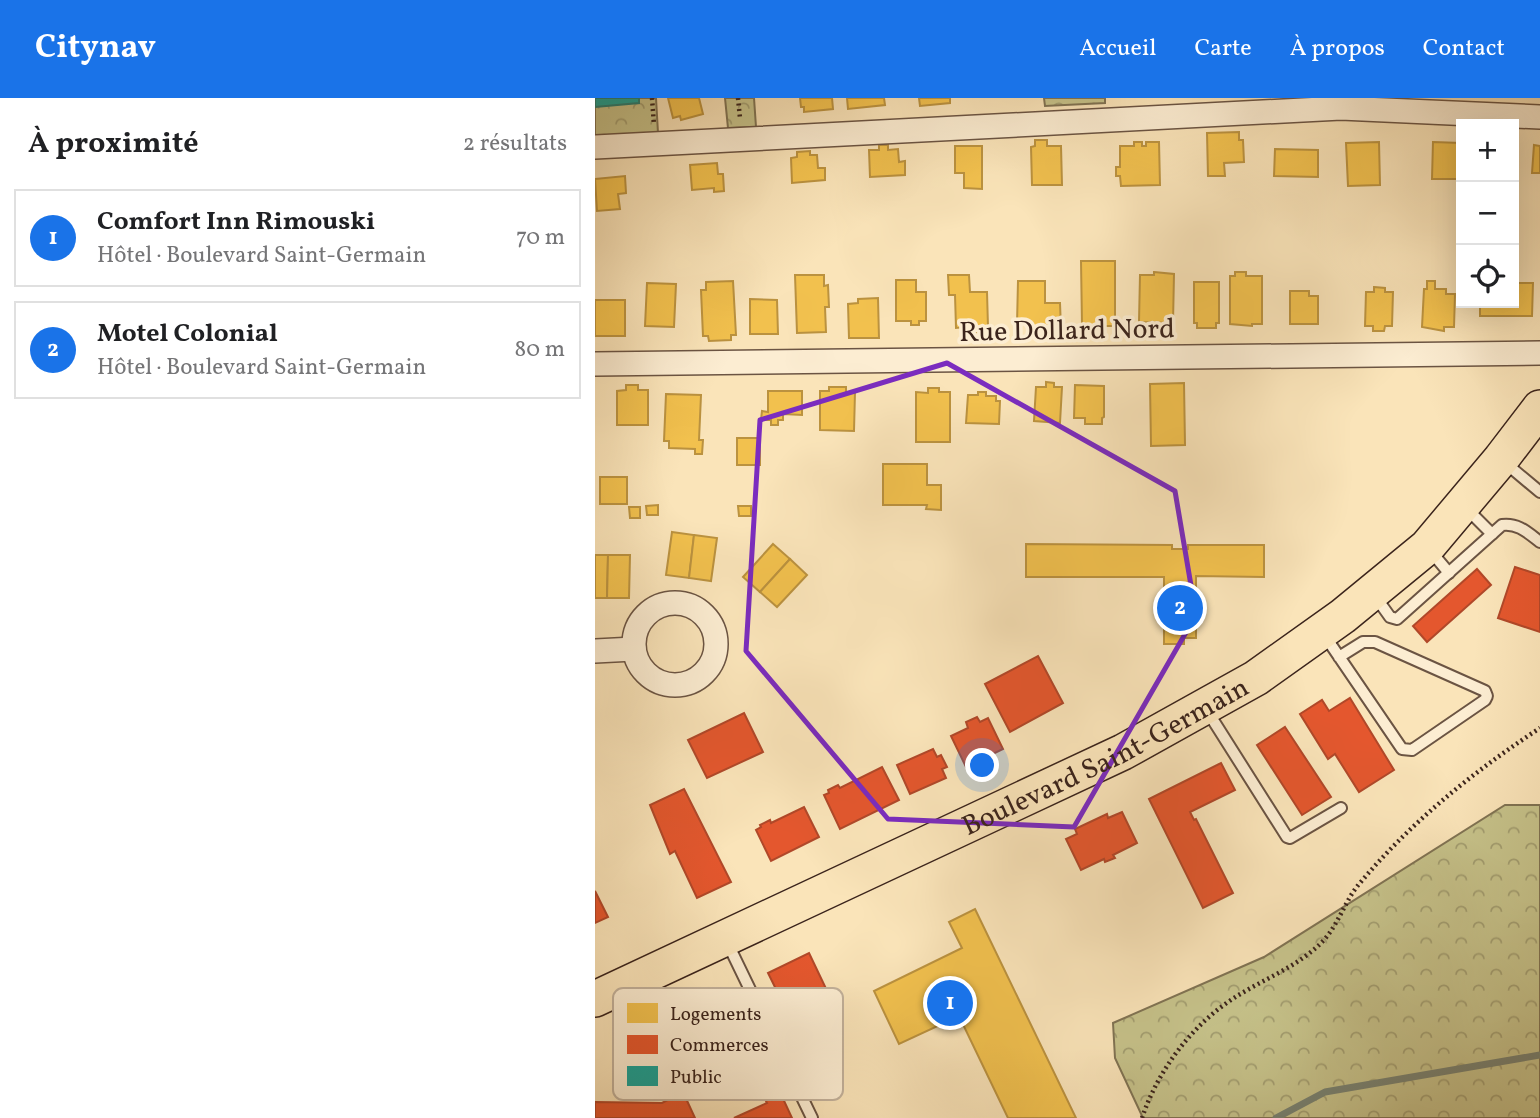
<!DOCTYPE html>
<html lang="fr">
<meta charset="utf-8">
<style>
:root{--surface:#fff;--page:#f6f6f6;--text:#202124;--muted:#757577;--line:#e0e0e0;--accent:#1a73e8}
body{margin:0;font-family:Vollkorn,serif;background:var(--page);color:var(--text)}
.controls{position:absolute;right:21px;top:21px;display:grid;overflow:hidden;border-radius:0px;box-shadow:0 7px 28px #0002}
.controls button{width:63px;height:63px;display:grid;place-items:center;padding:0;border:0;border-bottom:2px solid var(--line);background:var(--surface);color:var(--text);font:35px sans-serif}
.you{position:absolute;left:388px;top:668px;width:24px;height:24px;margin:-18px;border:5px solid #fff;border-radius:50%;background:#1a73e8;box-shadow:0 0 0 10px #1a73e833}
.badge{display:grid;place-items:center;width:46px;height:46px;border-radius:50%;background:var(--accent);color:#fff;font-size:23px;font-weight:700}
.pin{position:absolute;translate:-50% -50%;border:4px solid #fff;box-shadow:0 2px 7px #0006}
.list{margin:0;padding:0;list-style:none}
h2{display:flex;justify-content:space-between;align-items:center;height:91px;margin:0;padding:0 28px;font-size:30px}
h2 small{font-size:23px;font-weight:400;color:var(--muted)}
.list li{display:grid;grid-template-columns:46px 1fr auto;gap:21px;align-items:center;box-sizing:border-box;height:98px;margin:0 14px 14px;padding:0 14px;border:2px solid var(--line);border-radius:0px}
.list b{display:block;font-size:26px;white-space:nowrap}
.list p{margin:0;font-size:23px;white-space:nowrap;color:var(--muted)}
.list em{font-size:23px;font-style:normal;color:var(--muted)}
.icon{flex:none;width:38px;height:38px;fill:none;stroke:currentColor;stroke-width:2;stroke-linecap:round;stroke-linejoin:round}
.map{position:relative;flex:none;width:945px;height:1020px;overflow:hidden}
header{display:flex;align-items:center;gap:42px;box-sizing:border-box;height:98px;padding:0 35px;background:var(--accent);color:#fff}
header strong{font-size:33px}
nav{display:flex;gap:38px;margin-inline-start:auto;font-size:24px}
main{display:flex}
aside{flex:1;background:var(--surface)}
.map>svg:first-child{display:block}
.forest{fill:url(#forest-crowns);stroke:#807353;stroke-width:2}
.homes{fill:#f2c14e;stroke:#bb923f;stroke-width:2}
.shops{fill:#e4572e;stroke:#b14829;stroke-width:2}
.public{fill:#17a398;stroke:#227d73;stroke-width:2}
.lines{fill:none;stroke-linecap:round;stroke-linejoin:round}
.stream{stroke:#778171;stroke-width:7}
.service-casing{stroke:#6b5443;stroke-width:14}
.minor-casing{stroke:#6b5443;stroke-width:26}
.primary-casing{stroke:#3b241c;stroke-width:38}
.path{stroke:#3b241c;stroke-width:4.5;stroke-dasharray:2 3.5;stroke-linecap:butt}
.service{stroke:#fcedd2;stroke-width:10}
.minor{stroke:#fcedd2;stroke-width:23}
.primary{stroke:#fae4b9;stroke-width:35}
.marked{fill:none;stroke:#7b2cbf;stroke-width:5;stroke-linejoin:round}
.labels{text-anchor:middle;stroke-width:7;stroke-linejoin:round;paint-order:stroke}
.street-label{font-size:28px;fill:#3b241c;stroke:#fcedd2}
.key{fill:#fcedd2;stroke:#c2b19b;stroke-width:2}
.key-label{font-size:19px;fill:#3b241c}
</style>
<header>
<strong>Citynav</strong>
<nav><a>Accueil</a><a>Carte</a><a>À propos</a><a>Contact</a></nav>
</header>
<main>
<aside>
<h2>À proximité<small>2 résultats</small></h2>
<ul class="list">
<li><span class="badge">1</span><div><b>Comfort Inn Rimouski</b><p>Hôtel · Boulevard Saint-Germain</p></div><em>70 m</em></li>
<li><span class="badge">2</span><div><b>Motel Colonial</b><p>Hôtel · Boulevard Saint-Germain</p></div><em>80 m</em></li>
</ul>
</aside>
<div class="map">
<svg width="945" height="1020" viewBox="0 0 945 1020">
<defs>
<pattern id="forest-crowns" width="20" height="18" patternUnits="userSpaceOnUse" patternTransform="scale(1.75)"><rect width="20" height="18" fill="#c6c28a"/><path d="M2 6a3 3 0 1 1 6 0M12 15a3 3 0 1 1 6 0" fill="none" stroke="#a29d70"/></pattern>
</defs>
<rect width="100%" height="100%" fill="#fae4b9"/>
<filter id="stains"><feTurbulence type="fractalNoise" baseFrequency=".00286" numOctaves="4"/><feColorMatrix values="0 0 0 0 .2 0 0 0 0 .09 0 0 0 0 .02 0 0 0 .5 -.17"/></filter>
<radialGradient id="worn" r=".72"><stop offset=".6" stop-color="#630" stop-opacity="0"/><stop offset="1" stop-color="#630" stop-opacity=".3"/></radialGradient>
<g class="forest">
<path d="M0,0H61L63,35L0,38Z"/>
<path d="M130,0H159L161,29L133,30Z"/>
<path d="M449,0H510V5L450,8Z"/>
<path d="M910,707H945V1020H548L520,960L518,925L669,859Z"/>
</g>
<g class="homes">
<path d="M73,0H104L108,16L86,22L85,18L78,20Z"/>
<path d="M205,0H237L238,11L209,14V9H206Z"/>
<path d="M252,0H289L290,7L253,11Z"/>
<path d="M324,0H355V5L325,8Z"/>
<path d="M644,34V42H648L649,64L629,65L630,78H613L612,35Z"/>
<path d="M440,42H452V48H466L467,87H437L436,49L440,48Z"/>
<path d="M539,44H547V48H551V44H564L565,87L526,88L525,78H521V69H525V48H539Z"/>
<path d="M784,44L785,87L753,88L751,45Z"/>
<path d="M838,44L866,45V81H837Z"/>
<path d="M284,47H293V52L303,51L304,64L310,63V77L275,79L274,52H284Z"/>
<path d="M939,47L945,48V75H937Z"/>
<path d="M360,48H387V91L369,90V75H360Z"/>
<path d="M680,51L723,52V79L679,78Z"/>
<path d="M215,53V57H222L223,70H230V82L197,85L196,60L202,59V54Z"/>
<path d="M122,65L123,76H128L129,93L119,94V90L97,92L95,67Z"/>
<path d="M30,78L31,95L23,96L25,111L2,113L0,81Z"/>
<path d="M486,163H520V228H509V232H497V227H487Z"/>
<path d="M559,174L579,176L578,225L544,224L545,177H559Z"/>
<path d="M640,174H651V178H667V226H657V228L635,226V178H640Z"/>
<path d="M200,177H229V188L233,187L234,209H230L231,234L202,235Z"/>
<path d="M353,177H374L375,194H392L393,229H382L383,234L371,235V229L361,230L360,197H354Z"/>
<path d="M301,182H321V194H331V223H324V227H316V223H301Z"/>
<path d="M138,183L141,237H136V242L114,243L113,238H108L106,192H111V184Z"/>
<path d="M423,183H450V205H465L466,231H436V226H422Z"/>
<path d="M832,183H840V191H851V196H860L859,229H849V233L827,229L829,191H832Z"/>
<path d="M599,184H624V225H621V230H602V225H599Z"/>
<path d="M52,185L81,186L79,229L50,228Z"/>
<path d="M919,185H938L937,218H885V205H919Z"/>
<path d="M779,189L790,190V194H798L797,228H790L789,233H778V228H770L771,194H779Z"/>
<path d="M695,193H714V198H723V226H695Z"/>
<path d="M283,200L284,240H254L253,206L263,205V201Z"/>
<path d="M155,201L182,202L183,236H155Z"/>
<rect x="0" y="202" width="30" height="36"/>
<path d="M451,284L459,285V289H467L465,325L439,323L441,289H451Z"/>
<path d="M589,285L590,347L556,348L555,286Z"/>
<path d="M31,287H43V292H53V327H22V293L31,292Z"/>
<path d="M480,287L509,288V319L507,320V326H490V320H479Z"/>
<path d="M234,289H251V294H260L259,333L225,332V293H234Z"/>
<path d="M333,290H344V294H355V344H321V294L333,295Z"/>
<path d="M173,293H207V317L188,316V322H183V327H176V322H166L167,313L173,314Z"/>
<path d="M383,294H391V298H401V303H405L404,326L371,325L373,297H383Z"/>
<path d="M71,296L106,297L104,342H108L107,356H100V351L74,350V343H69Z"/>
<rect x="142" y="340" width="23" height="27"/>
<path d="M288,366H332V387H346V412L331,411L332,407H288Z"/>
<rect x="5" y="379" width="27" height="27"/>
<path d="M63,407V417H52L51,408Z"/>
<path d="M143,408H156V418H144Z"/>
<path d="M34,409H45V420H35Z"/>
<path d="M77,434L99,437L94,480L71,477Z"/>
<path d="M99,437L122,440L116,483L94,480Z"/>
<path d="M178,446L195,461L165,494L148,479Z"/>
<path d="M431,446L577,447V451H593V447H669V479L601,478V540H589V546H569V479H431Z"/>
<path d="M0,457H13L12,500H0Z"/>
<path d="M13,457H35L34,500H12Z"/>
<path d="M195,461L212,477L182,509L165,494Z"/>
<path d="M380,811L481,1020H413L364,918L304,946L279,893L367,850L354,824Z"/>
</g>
<g class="shops">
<path d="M920,469L945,477V534L903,520Z"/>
<path d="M882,471L896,487L832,544L818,528Z"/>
<path d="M443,558L468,605L415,634L390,586Z"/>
<path d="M755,600L799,672L764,694L740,656L733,661L705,616L727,602L734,613Z"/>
<path d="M149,615L168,654L112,680L93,642Z"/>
<path d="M382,619L385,624L393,620L408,651L371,669L356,638L373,630L371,624Z"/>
<path d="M690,629L736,699L707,717L662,647Z"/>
<path d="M338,651L342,659L346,657L352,669L347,671L351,680L315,696L302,667Z"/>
<path d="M626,665L640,692L595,714L599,722L601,721L638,795L608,810L554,701Z"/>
<path d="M287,669L304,702L245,731L229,697L234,695L233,692L243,687L245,690Z"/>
<path d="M89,691L136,784L102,800L80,753L75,756L55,707Z"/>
<path d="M209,709L224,739L176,763L161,732L166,729L165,727L175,722L176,725Z"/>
<path d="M527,714L542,745L518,757L520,760L510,764L509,761L486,772L471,741L482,736L480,731L512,716L513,720Z"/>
<path d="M0,793L13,819L0,825Z"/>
<path d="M214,855L245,920L205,940L173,875Z"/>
<path d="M184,992L197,1020H139L172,1005L169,999Z"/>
<path d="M88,994L100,1020H0V1004L67,1005Z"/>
</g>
<path class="public" d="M0,0H44V5L0,9Z"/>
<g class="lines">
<path class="stream" d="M681,1020L730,994L945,957"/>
<defs>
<g id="service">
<path d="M908,363L945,394"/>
<path d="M872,411L897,436"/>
<path d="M834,451L854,475"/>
<path d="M780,498L795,519L802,521L907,427C923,425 932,434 945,444"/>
<path d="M730,538L807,651L817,652L890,602L892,598L890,593L780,544H768L744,559"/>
<path d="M611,611L692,739L695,740L746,710"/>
<path d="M132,844L217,1020"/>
</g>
<g id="minor">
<path d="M0,49L746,10L945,19"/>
<path d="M0,266L945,255"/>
<circle cx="80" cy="546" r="41"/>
<path d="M0,553L39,551"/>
</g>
<g id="primary">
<path id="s1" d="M0,901L528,654L661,580L748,518L832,449L906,361L945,310"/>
</g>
</defs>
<use href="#service" class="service-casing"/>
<use href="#minor" class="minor-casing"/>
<use href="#primary" class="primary-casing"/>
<g class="path">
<path d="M57,0L59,27"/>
<path d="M143,0L145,20"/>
<path d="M547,1020C563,972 597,927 639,900C668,881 703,869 728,843C744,826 750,802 765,785C817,723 878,674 945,630"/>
</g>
<use href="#service" class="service"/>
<use href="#minor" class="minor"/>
<use href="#primary" class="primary"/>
</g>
<path class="marked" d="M352,265L580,393L601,517L479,729L293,721L151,553L165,322Z"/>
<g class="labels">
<g class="street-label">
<text transform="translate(472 231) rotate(-1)" y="10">Rue Dollard Nord</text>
<text dy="10" stroke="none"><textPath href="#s1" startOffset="565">Boulevard Saint-Germain</textPath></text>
</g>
</g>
<rect x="18" y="890" width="230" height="112" rx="10" class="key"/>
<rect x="32" y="905" width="31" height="20" fill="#f2c14e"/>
<rect x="32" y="937" width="31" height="19" fill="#e4572e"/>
<rect x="32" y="968" width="31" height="20" fill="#17a398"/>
<g class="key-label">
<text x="75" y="922">Logements</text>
<text x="75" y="953">Commerces</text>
<text x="75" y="985">Public</text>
</g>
<rect width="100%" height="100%" filter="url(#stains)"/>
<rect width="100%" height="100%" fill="url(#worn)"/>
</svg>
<div class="controls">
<button>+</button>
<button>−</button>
<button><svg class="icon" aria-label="locate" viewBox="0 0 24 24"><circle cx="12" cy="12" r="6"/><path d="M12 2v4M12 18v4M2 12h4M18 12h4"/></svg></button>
</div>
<div class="you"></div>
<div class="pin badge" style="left:355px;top:905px">1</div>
<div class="pin badge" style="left:585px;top:510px">2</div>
</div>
</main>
